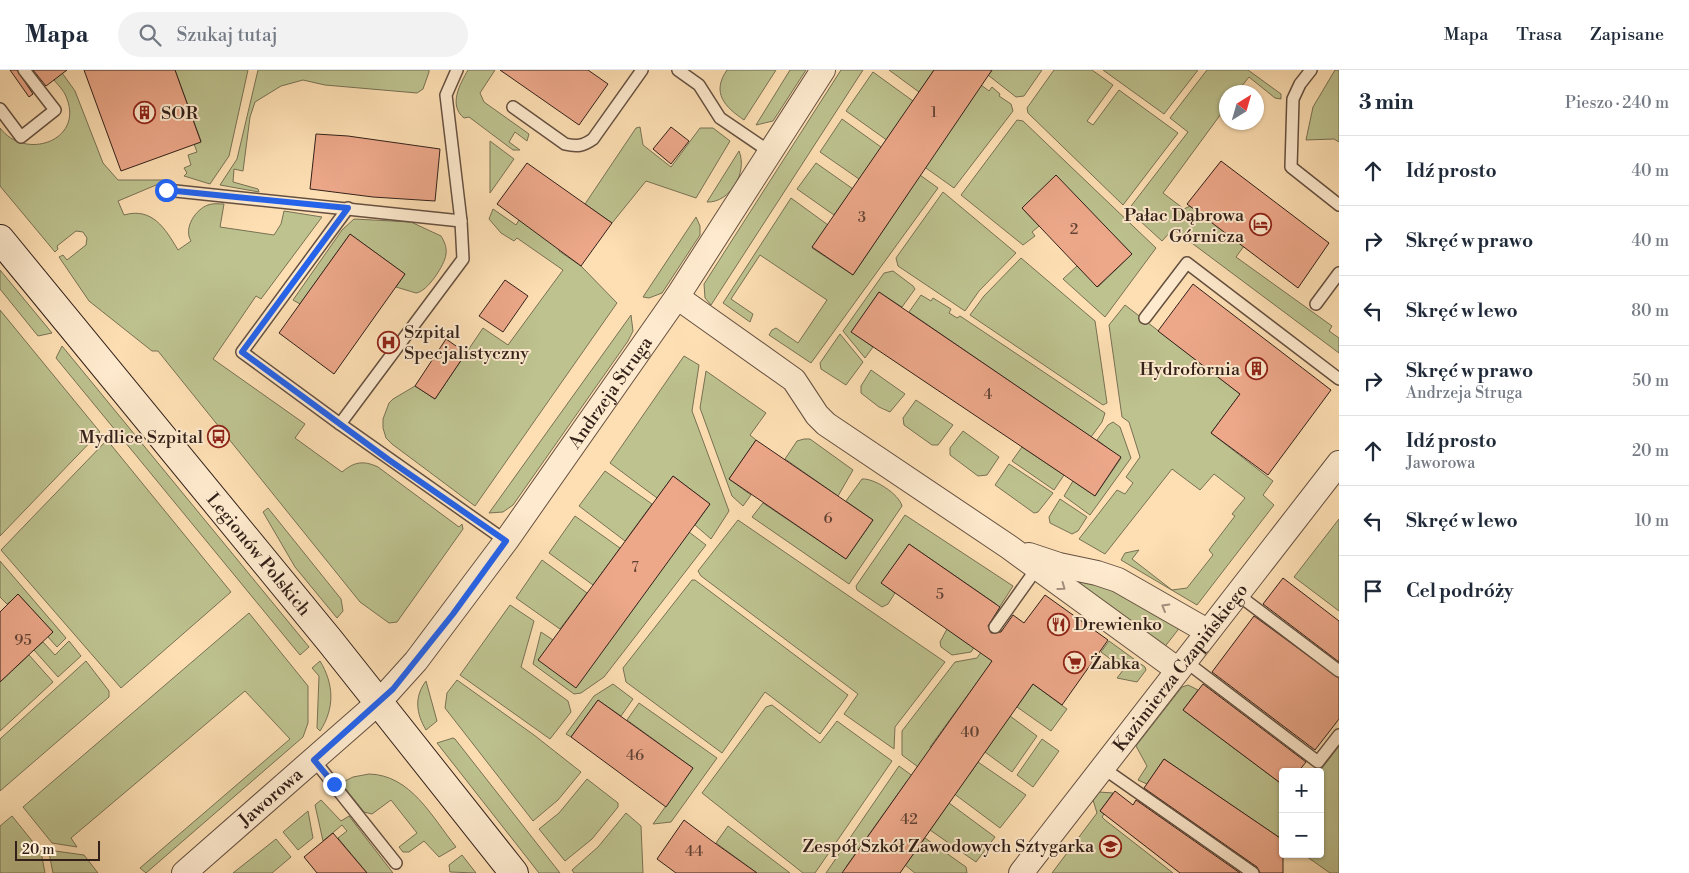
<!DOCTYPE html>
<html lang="pl">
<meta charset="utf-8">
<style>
:root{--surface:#fff;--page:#f2f2f3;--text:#1f2937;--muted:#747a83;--line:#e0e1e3}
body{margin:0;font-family:"Libre Bodoni",serif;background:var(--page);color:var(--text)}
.controls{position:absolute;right:15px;bottom:15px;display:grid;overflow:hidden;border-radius:5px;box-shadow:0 1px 4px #0004}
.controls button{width:45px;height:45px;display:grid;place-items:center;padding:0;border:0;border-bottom:1px solid var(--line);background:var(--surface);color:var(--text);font:25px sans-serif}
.compass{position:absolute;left:1219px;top:15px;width:45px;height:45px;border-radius:50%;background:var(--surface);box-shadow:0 1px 4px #0004;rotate:37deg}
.scale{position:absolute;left:15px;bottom:12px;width:85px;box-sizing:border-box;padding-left:5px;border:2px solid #322019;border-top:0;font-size:14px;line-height:18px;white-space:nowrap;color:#322019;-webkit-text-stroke:4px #feeace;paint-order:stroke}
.stop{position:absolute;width:15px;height:15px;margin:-11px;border:4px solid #2563eb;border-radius:50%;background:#fff}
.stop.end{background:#2563eb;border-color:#fff;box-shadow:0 1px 5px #0008}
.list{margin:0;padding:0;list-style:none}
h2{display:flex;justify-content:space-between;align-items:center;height:65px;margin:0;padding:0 20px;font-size:21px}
h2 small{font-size:16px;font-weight:400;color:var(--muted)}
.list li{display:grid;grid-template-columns:32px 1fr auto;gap:15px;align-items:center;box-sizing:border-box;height:70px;padding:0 20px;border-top:1px solid var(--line)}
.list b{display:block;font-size:19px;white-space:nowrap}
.list p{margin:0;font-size:16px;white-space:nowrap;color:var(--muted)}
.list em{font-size:16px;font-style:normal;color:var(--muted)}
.icon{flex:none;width:28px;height:28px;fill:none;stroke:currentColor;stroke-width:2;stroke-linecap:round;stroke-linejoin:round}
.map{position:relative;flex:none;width:1339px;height:803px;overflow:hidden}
header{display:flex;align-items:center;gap:30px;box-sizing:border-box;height:70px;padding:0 25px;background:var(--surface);border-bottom:1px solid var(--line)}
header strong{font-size:24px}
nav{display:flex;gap:28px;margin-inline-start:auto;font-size:18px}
.search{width:350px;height:45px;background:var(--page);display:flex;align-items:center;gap:12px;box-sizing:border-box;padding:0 18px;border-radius:28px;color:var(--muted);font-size:19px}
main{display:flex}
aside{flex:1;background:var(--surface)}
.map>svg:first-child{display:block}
.green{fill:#bdc28f;stroke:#787154}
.building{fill:#eda88a;stroke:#322019}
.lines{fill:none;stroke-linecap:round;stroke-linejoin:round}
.lane-casing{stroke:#655040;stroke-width:14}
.street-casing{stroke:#655040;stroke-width:26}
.secondary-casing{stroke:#322019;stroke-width:30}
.lane{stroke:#feeace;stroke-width:11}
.street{stroke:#feeace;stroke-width:24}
.secondary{stroke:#feeace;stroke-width:28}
.oneway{stroke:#a28f7d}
.route{stroke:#2563eb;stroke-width:6}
.labels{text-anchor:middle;stroke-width:4;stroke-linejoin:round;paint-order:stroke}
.number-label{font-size:15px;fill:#614235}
.poi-label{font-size:18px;fill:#322019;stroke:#feeace;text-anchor:start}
.street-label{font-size:18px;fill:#322019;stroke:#feeace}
</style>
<header>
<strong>Mapa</strong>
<div class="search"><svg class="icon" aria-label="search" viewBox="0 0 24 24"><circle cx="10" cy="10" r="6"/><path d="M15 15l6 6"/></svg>Szukaj tutaj</div>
<nav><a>Mapa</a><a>Trasa</a><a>Zapisane</a></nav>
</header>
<main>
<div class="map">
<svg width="1339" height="803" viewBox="0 0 1339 803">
<rect width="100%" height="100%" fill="#fddfb3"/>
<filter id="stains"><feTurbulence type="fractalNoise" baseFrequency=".004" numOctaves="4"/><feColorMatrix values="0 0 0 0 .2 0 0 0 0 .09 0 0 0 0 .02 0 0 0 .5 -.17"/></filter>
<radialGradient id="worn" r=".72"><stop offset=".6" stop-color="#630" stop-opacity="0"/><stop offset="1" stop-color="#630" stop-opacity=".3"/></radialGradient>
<g class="green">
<path d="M60,0L75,21L103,93L118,110H168L118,131L124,145C152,137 165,158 178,180L191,171C183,158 196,139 208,135C213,133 219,134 224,134L220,157L274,165L281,154L284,141L322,147L261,229L256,226L213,289L305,354L295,368L342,402C354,392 363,390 378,397L459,457L462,454L463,459L397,552L389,553L360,532L158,281H152L89,231L59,187L63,185L67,190L86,175L87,168L83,162L76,161L57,176L58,179L55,182L0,116V58C25,91 83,71 67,29C65,22 59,16 54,10Z"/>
<path d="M175,0H248L229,86L210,114L184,106L187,103L184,98L191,95L188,85L197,82L194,74L201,71Z"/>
<path d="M258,0H429V2L423,19L417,23L325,15L303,10L281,16L255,32L250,47L243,101L234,99L233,112L258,119L259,122L220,115L237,89Z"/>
<path d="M468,0H495L480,23L484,32L529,64L527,71L515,62L509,72L520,80H513L469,47L464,48C448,35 460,14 468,0Z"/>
<path d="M727,0H776L744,50C725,37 711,23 727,0Z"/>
<path d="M790,0H806L773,51L756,55Z"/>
<path d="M841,0H863L711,235L705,228L704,214Z"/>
<path d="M889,0H934L919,22Z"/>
<path d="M992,0H1042L1024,26L1016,27L988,5Z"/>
<path d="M1054,0H1092L1113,15L1087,51L1093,55L1119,20L1178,63L1123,135L1028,43L1027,38Z"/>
<path d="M1103,0H1198L1164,44Z"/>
<path d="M1207,0H1248L1281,24V29L1275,28L1249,7L1237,22H1226V37L1163,123L1184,139L1190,136L1244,176L1236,187L1332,256L1329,261L1339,268V283L1173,159L1162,171L1128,140L1188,62L1170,48Z"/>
<path d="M1335,0H1339V72L1334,69L1306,70L1313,37Z"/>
<path d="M873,2L913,31L981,15L989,21L992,17L1000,24L999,26L1011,34L1013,41L954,118L846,41Z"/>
<path d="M842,49L938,118L811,293L769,265L772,260L776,258L798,273L827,230L760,185L731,229L753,244L750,252L723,233L791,128L828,155L812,178L853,205L913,116L859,109L820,82Z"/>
<path d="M1017,50L1023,51L1156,178L1105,247L1063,209L1077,196L1098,217L1132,184L1056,106L1022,138L1039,156L1032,162L1035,166L1023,175L961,125Z"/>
<path d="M640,57L643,75L671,97L700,58H713L730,71L696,128L646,111L612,153L585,134L636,58Z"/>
<path d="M490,71L514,89L490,123Z"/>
<path d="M739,81C748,102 730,133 707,132Z"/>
<path d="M816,93L853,119L834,145L797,119Z"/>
<path d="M943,122L1016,183L979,221L965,241L898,196L896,188Z"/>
<path d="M493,139L516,155L519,150L560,178L559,181L581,196L617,233L475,436L392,374L386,368L383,358V349L389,333L393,329L415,316L435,329L483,258L508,275L563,200L517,168L514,171L501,163L489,149Z"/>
<path d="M696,147L700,156V165L662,223L649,228L643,227Z"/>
<path d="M354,149L411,152L441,166C444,171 447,177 446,184C445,195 427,222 416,223L396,217L405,204L350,164L300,234L293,230L342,160Z"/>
<path d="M1021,188L1095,251L1107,333L1103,335L970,245L984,226Z"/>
<path d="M0,200L52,263L38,266L0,219Z"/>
<path d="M893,201L913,216L915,219L902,237L879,222L852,262L873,277L865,288L843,261L884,203Z"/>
<path d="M921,225L931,231L933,228L951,239L949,243L957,248L960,246L1105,343L1102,352L1091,367L909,242Z"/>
<path d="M1125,235L1240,324L1211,363L1273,411L1263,425L1274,435L1197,535L1121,490L1125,483L1139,480L1132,489L1172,520L1187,518L1213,485L1209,480L1235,446L1232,444L1245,428L1214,404L1200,420L1172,399L1105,484L1079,469L1117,420L1125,424L1133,413L1126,407L1140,387L1129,352L1122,347L1109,255Z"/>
<path d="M0,240L100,362L0,466Z"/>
<path d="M631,245L633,261L628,271L513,435L503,442L489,443Z"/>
<path d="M840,264L863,292L846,315L821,299L820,293Z"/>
<path d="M62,276L309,577L300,585L56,288Z"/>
<path d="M684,286L699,295L692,341L729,441L711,469L695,455L710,434L673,406L657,428L610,393Z"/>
<path d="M871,300L905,324L890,342L879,337L861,323V316Z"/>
<path d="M706,301L766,343L750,365L756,370L729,409L751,425L743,436L732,426L700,338Z"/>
<path d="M916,330L953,355L938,375H932L904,355L903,348Z"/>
<path d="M1113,352L1120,357L1131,388L1090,445L1064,426L1073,411L1095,426L1121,388L1097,370L1108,355Z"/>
<path d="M963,361L999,387L987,405L978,406L950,385V378Z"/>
<path d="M804,369H810L853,400L838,426L785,389L797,371Z"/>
<path d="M107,370L231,522L121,618L1,480Z"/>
<path d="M1022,377L1064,405L1054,420L1012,391Z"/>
<path d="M1009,394L1053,423L1038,442L1034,443L995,415Z"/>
<path d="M605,401L652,434L625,471L579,436Z"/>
<path d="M862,409C874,408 899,424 902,436L849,514L752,447L763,433L846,489L873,450L846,431Z"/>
<path d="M1060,429L1087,447L1078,461L1072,464L1050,453L1049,447Z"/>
<path d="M268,438L341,529L343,541L337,548L295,497L263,442Z"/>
<path d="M905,445L1013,516L971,582L952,585L941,577L940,572L947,559L968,574L996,534L909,474L882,513L895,523L888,534L882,537L857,520L856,516Z"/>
<path d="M575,446L620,478L593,515L549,483Z"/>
<path d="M1339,449V541L1294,507Z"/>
<path d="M738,450L945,592L895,657L894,679L844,644L858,624L701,506L698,501Z"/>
<path d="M689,462L706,475L604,607L581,623L574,624L533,594L541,562L553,570Z"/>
<path d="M542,490L587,523L560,559L516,528Z"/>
<path d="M0,491L66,568L57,577L48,567L53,562L19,525L7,534L0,527Z"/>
<path d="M1060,504L1098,511L1181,556L1163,579Z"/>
<path d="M692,510H695L848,625L820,664L765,622L722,683L626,612L623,598Z"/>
<path d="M510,535L534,551L521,597L568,631L571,642L550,669L460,605Z"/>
<path d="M249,543L308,616V653L303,667L146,803L140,798L290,669L245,621L71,768L77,777L52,773L23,737Z"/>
<path d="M997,558L1013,568L994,589L930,677L969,705L978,692L1026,725L1000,758L902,685V661L955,592L977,588Z"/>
<path d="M69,571L81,586L58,607L34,580L43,572L55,585Z"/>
<path d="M1109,571L1145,597L1146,600L1137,612L1117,608L1124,599L1101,582Z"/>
<path d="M29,585L53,612L0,661V612Z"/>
<path d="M86,591L109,621V627L0,721V669Z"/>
<path d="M320,591C334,614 335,638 320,661L317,658L319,606L312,598Z"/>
<path d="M457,610L534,665L581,702L558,730L533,751L445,638L447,623Z"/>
<path d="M426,611L437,651L426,660C416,643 414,627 426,611Z"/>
<path d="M613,614L633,629L621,646L598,630L571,667L566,664L594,626Z"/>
<path d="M1033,614L1067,639L1051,661L1017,637Z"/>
<path d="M1188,615L1198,620L1183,640L1283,715V770L1164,689L1147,714L1138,710L1147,696L1136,676L1182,617Z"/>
<path d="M639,633L717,688L671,752L653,754L693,698L627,650Z"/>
<path d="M772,635L820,673L837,651L892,691L815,803H803L702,723L766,637Z"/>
<path d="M1010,646L1037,666L1012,702L985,682Z"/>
<path d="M453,668L455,669L560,803H539L437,673Z"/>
<path d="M1042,669L1059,681L1033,717L1017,705Z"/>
<path d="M1339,676V803H1330L1303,784H1320L1319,702Z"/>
<path d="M899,696L995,767L976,792L930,760L946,737L907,711L846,797L853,803H826Z"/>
<path d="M369,704C411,705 432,747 456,777L439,787L424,771L409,782H403L399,777L417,763L391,730L372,744L364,742L341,713L353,707Z"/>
<path d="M587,709L618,733V737L592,769L565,791L539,759L559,743Z"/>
<path d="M1099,722L1113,723L1100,741L1104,744L1102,747L1105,750L1173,803H1052L1097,743L1093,730Z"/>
<path d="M321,730L341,751L349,746L393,803H367L338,768L347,761L342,755L323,771L315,735Z"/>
<path d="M308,741L313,768L298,780L283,762Z"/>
<path d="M626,743L641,756L643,803H574L572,800L598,777Z"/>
<path d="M12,746L41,782L45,803H0V756Z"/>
<path d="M728,756L790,803H757L716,773Z"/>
<path d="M925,768L966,797L967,803H915L905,795Z"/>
<path d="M276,769L291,787L272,803H233Z"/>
<path d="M55,781L84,785L98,803H53L49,783Z"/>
<path d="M462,785L476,803L450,802L449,795Z"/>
</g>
<g class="building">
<path d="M10,0H17L33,24L29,27Z"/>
<path d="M33,0H67L46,16Z"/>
<path d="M84,0H175L201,72L121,101Z"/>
<path d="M500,0H588L608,14L579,55Z"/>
<path d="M934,0H992L853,205L812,177Z"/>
<path d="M671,57L689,71L671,94L653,79Z"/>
<path d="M316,64L348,66L440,79L435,131L373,127L310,119Z"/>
<path d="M1221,91L1329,173L1298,218L1187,134Z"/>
<path d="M527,93L612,153L581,196L497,134Z"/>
<path d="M1056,105L1132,184L1097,217L1022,138Z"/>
<path d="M350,164L405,204L334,304L279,263Z"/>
<path d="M505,210L528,226L503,262L479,246Z"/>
<path d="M1193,214L1331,320L1268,405L1211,363L1240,324L1158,261Z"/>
<path d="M879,222L1121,387L1095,426L851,262Z"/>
<path d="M446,269L466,283L435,329L415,316Z"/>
<path d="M756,370L873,450L846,489L729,409Z"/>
<path d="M673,406L710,434L576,618L538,590Z"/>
<path d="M909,474L1000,537L988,556L991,563L1001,562L1013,545L1024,553L1045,525L1108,570L1062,635L1033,614L900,803H842L992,591L881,513Z"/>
<path d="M1283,508L1339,551V592L1263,534Z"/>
<path d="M18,524L53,562L0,612V542Z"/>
<path d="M1254,546L1339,608V649L1315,680L1212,602Z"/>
<path d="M1203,614L1306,692L1298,702H1283V715L1183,640Z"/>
<path d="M598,630L693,698L666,737L571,667Z"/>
<path d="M1164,689L1283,770V803H1260L1257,797L1144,718Z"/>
<path d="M1115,721L1133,735L1136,730L1240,803H1180L1100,741Z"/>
<path d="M684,750L712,771L757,803H676L657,789Z"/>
<path d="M333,763L367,803H317L304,787Z"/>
</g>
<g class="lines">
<defs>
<g id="lane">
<path d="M457,0L446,25L461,151L463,189L340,354L506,471"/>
<path d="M678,0L699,15L720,48L770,82"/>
<path d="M1311,0L1300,14L1293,29L1291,97L1339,135"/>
<path d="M513,37L565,74C577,77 583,76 593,69L642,0"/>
<path d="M0,39L21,67L55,40L24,0"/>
<path d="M166,120L461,151"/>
<path d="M1316,234L1339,203"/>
<path d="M1145,248L1187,193L1339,309"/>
<path d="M340,354L242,282L348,138"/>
<path d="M1237,524L1339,601"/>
<path d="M995,557L1037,498"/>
<path d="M1185,591L1318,692L1339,665"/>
<path d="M314,690L396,793"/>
<path d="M1103,698L1253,803"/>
</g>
<g id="street">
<path d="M677,227L794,310L817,345L826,354L1009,477L1178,600"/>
<path d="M1029,485L1059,495L1097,503L1118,510L1207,561"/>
<path id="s1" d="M184,803L379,632L416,591L506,471L677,227L823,0"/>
<path id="s2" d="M1021,803L1339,393"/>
</g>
<g id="secondary">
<path id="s3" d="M0,169L330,571L514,803"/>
</g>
</defs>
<use href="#lane" class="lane-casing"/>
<use href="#street" class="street-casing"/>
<use href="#secondary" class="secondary-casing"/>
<use href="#lane" class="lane"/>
<use href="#street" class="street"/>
<use href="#secondary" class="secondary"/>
</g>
<defs><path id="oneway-chevron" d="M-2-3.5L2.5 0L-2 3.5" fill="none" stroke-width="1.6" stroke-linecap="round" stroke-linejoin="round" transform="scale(1.25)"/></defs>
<g class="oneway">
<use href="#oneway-chevron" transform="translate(1062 517) rotate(36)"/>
<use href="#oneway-chevron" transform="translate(1165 537) rotate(-150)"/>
</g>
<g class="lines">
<path class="route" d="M166,120L348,138L242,282L389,390L506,471L453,544L393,619L314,690L334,714"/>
</g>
<defs>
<symbol id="building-ring" viewBox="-11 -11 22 22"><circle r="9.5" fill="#feeace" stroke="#8f2418" stroke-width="1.5"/><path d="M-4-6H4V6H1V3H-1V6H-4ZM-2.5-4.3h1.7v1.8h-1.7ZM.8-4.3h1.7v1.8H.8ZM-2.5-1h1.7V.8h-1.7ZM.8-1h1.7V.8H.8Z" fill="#8f2418"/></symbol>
<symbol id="hotel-ring" viewBox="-11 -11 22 22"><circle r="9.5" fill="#feeace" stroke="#8f2418" stroke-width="1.5"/><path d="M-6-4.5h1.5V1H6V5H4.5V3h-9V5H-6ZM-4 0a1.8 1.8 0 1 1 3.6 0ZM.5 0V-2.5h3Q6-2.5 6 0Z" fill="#8f2418"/></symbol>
<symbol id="hospital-ring" viewBox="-11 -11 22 22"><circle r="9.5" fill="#feeace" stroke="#8f2418" stroke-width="1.5"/><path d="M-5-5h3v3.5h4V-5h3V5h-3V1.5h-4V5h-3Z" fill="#8f2418"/></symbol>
<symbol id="bus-ring" viewBox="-11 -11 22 22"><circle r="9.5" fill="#feeace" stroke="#8f2418" stroke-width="1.5"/><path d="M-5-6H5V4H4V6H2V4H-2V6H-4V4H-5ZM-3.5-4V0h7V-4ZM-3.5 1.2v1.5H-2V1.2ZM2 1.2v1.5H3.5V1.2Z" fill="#8f2418"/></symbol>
<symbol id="restaurant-ring" viewBox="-11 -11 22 22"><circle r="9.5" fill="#feeace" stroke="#8f2418" stroke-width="1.5"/><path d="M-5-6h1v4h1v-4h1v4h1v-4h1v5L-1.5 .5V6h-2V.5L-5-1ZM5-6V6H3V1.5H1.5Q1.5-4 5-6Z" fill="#8f2418"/></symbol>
<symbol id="supermarket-ring" viewBox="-11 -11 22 22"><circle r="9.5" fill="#feeace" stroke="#8f2418" stroke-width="1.5"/><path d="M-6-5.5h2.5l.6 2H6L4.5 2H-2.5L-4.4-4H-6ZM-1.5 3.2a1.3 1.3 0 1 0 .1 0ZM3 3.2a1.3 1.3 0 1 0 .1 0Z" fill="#8f2418"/></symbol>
<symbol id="school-ring" viewBox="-11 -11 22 22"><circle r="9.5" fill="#feeace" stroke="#8f2418" stroke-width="1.5"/><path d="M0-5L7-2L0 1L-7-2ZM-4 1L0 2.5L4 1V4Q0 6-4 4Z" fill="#8f2418"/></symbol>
</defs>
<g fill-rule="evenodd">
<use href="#building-ring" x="132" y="30" width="25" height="25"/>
<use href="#hotel-ring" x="1248" y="142" width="25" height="25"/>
<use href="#hospital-ring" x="376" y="260" width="25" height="25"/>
<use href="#building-ring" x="1244" y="286" width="25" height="25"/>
<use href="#bus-ring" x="206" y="354" width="25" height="25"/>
<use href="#restaurant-ring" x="1046" y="542" width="25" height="25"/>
<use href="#supermarket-ring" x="1062" y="580" width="25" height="25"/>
<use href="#school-ring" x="1098" y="764" width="25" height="25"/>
</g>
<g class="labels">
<g class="number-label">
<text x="934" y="47">1</text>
<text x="862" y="152">3</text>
<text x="1074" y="164">2</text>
<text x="988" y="329">4</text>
<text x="828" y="453">6</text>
<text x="635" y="502">7</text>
<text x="940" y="529">5</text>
<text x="23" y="575">95</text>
<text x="970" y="667">40</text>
<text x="635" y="690">46</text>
<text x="909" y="754">42</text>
<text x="694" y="786">44</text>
</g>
<g class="poi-label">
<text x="161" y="49">SOR</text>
<text x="1244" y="151" text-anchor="end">Pałac Dąbrowa<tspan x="1244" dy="21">Górnicza</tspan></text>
<text x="404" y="268">Szpital<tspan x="404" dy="21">Specjalistyczny</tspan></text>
<text x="1240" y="305" text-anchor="end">Hydrofornia</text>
<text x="203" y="373" text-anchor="end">Mydlice Szpital</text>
<text x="1074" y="560">Drewienko</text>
<text x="1090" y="599">Żabka</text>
<text x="1094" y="782" text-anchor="end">Zespół Szkół Zawodowych Sztygarka</text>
</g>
<g class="street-label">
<text dy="6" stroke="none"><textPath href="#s1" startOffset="646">Andrzeja Struga</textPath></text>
<text dy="6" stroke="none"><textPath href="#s3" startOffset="408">Legionów Polskich</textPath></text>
<text dy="6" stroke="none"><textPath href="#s2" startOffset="260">Kazimierza Czapińskiego</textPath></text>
<text dy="6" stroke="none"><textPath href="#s1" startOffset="115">Jaworowa</textPath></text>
</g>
</g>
<rect width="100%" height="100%" filter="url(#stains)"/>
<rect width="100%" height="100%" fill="url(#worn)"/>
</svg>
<div class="controls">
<button>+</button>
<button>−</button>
</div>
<svg class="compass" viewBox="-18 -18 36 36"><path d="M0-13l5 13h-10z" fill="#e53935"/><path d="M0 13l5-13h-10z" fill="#747a83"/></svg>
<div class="scale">20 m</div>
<div class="stop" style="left:166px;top:120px"></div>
<div class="stop end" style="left:334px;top:714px"></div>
</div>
<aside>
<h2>3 min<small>Pieszo · 240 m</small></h2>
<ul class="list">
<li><svg class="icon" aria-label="ahead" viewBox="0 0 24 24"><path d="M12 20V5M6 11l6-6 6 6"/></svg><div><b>Idź prosto</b></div><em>40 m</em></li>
<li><svg class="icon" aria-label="right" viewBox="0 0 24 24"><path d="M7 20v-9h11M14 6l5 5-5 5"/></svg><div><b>Skręć w prawo</b></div><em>40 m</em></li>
<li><svg class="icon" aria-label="left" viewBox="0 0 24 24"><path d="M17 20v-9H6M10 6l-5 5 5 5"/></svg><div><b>Skręć w lewo</b></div><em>80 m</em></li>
<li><svg class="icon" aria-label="right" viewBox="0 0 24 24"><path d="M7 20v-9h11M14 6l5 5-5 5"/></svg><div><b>Skręć w prawo</b><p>Andrzeja Struga</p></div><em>50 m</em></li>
<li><svg class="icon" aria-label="ahead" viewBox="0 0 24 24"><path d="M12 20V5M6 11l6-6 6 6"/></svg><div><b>Idź prosto</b><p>Jaworowa</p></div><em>20 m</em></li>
<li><svg class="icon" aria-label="left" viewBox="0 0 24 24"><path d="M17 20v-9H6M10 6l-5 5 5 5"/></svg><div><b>Skręć w lewo</b></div><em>10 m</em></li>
<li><svg class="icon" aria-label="arrive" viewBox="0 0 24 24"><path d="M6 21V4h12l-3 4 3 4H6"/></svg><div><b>Cel podróży</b></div></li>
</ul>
</aside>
</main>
